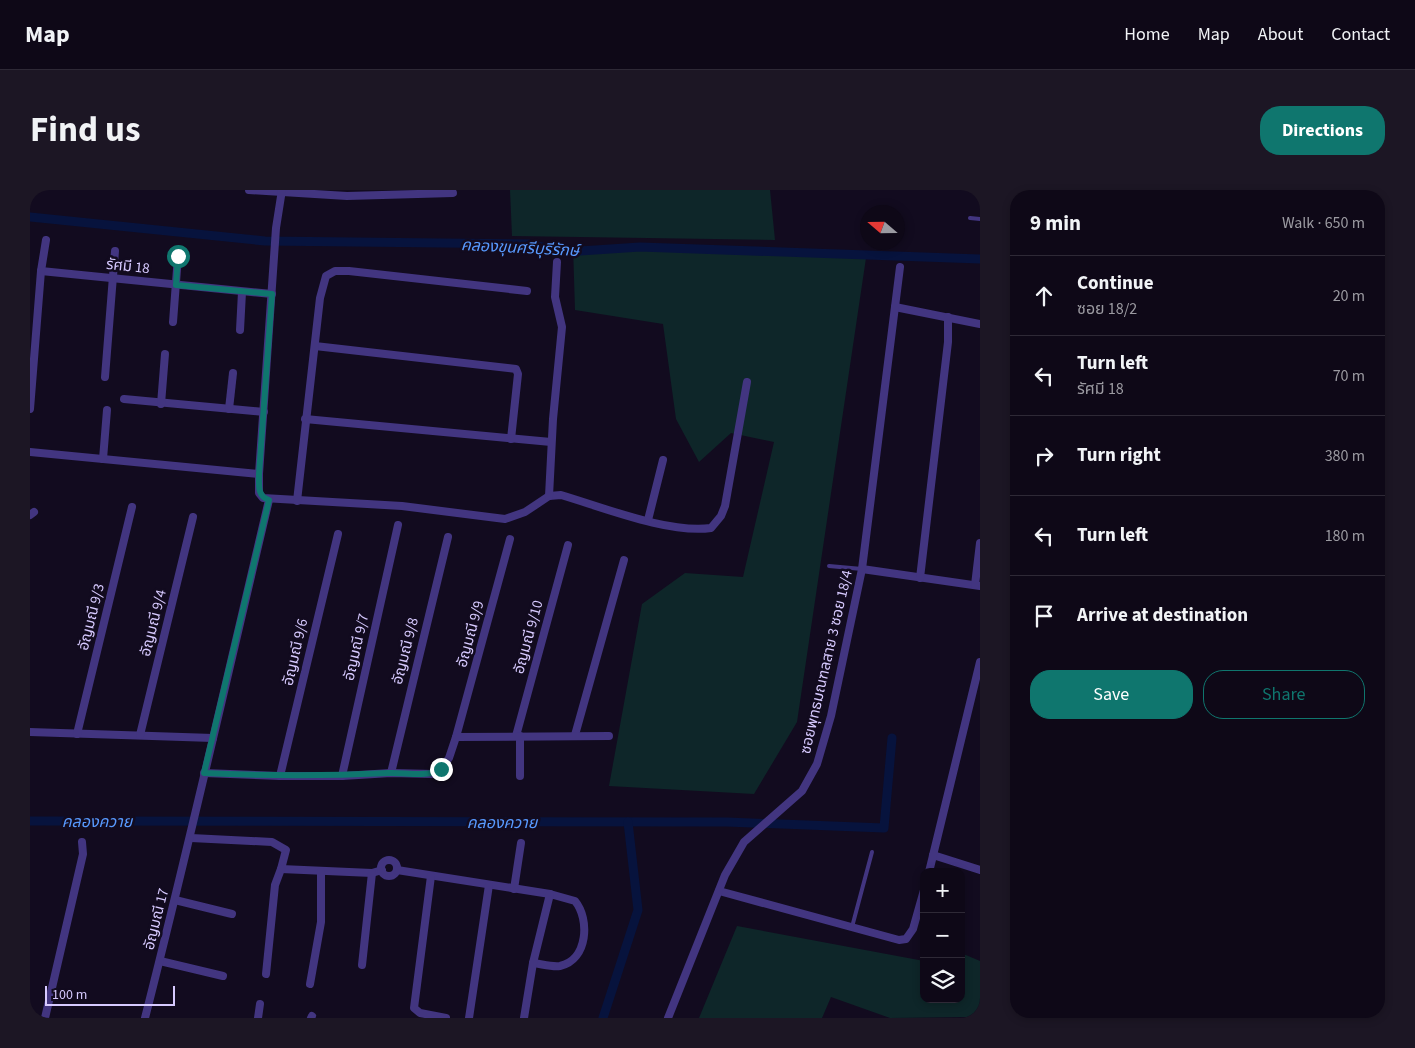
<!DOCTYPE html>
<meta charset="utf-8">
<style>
:root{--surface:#0e0817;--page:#1c1624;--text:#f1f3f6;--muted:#9b9aa1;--line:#2e2936;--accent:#0f766e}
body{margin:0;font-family:"Source Sans 3","Noto Sans Thai",sans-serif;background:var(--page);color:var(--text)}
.controls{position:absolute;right:15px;bottom:15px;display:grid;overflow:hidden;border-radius:10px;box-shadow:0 2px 8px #0003}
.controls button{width:45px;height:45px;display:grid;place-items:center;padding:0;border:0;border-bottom:1px solid var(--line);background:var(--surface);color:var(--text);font:25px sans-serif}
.compass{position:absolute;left:830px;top:15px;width:45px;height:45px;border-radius:50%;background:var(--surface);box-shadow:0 2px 8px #0003;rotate:290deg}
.scale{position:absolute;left:15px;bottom:12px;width:130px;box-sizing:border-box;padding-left:5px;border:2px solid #d7caff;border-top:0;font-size:14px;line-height:18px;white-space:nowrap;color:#d7caff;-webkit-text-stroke:4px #120b1f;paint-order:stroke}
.stop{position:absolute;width:15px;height:15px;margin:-11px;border:4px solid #0f766e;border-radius:50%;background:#fff}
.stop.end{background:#0f766e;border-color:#fff;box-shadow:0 1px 5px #0008}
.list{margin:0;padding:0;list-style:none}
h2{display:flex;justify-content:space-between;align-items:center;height:65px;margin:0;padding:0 20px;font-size:21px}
h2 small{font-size:16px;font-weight:400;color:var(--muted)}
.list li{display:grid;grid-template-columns:32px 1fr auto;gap:15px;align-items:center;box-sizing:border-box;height:80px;padding:0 20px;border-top:1px solid var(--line)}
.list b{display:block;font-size:19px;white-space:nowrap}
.list p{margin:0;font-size:16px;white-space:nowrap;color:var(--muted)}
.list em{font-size:16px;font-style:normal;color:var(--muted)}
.actions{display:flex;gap:10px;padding:15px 20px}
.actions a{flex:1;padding:11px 0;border:1px solid var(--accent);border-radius:20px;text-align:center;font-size:18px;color:var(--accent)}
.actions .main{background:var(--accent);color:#fff}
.icon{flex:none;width:28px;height:28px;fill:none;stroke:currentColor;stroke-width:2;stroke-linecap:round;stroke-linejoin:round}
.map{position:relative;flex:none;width:950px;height:828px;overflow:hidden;border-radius:20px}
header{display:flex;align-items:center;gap:30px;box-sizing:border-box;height:70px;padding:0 25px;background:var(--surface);border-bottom:1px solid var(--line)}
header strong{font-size:24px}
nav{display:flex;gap:28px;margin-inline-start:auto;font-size:18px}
.intro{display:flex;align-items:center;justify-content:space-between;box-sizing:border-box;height:120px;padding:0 30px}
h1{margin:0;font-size:35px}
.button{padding:12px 22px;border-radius:20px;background:var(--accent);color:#fff;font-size:18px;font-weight:700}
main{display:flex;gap:30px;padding:0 30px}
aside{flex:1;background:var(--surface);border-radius:20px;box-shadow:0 2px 8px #0003}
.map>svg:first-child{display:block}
.green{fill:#0e2629}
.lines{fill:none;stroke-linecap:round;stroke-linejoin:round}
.canal{stroke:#07133d;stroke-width:9}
.service{stroke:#423580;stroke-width:4}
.minor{stroke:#423580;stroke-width:8}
.route{stroke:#0f766e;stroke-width:6}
.labels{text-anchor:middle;stroke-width:5;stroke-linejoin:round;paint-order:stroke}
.street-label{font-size:15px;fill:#d7caff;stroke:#120b1f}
.water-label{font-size:16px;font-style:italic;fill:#589aff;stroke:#120b1f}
</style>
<header>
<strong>Map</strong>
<nav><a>Home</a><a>Map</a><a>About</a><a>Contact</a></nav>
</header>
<div class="intro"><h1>Find us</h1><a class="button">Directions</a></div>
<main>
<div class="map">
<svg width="950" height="828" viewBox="0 0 950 828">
<rect width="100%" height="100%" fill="#120b1f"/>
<g class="green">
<path d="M480,0H740L745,50L482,46Z"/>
<path d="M543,56L836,68L767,532L724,604L579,596L612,414L655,383L713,387L744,252L701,243L669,272L646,229L633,134L545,120Z"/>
<path d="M707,736L894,771V809H931V763L950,771V827L860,828L801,807L792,828H669Z"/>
</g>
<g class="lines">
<g class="canal">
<path d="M0,27L235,51L498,54L535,62L610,57L950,69"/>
<path d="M0,631L697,632L854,638L862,548"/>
<path d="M573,828L608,720L598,632"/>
</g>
<g class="service">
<path d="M940,28L950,29"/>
<path d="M799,376L832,379"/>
<path d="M822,737L842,662"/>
</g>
<g class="minor">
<path d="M219,0L317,6L423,3"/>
<path d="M252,0L246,38L229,284V303L233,308L372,316L475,329L495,322L519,306L531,305C572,317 639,344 681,338L691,326L695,316L717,192"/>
<path d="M11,81L242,104"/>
<path d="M865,117L950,134"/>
<path d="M143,132L148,66"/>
<path d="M210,140L212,102"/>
<path d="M285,156L486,179L488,184L481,249"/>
<path d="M75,187L85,61"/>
<path d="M94,209L234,222"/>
<path d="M131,214L135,164"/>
<path d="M0,219L11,81L16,50"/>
<path d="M199,219L203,183"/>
<path d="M275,229L521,252"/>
<path d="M0,262L229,284"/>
<path d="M73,269L77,220"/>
<path d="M519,306L523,229L532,137L525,107L527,72"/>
<path d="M267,311L290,108L296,86L305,81H319L497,101"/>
<path d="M0,325L4,322"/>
<path d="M618,330L633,270"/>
<path d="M832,379L950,396"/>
<path d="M890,388L918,152V127"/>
<path d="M945,395L950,353"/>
<path d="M0,542L183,548"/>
<path d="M47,544L102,317"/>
<path d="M110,545L163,327"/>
<path d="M545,545L594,370"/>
<path d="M486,546L538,355"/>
<path d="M490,546V586"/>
<path d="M426,547L480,349"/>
<path d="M174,583L250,586H312L361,583L403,584L411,579L419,568L426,547L579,546"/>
<path d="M361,583L418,347"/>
<path d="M250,586L308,344"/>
<path d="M312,586L368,335"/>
<path d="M161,648L242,652L256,660L251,679L342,683L352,680"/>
<path d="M903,665L950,680"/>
<circle cx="359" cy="678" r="8"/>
<path d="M367,680L520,704L545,711C560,729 558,770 530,776C521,777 512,774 503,773"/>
<path d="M899,682L950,472"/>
<path d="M401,686L384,818L390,823L416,828"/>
<path d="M484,699L491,653"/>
<path d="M689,701L869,750L876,749L883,739L894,700"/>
<path d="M145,710L202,724"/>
<path d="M130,771L193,786"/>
<path d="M332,775L342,683"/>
<path d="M236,784L245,695L251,679"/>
<path d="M280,794L291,732V682"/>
<path d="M15,828L53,664L52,652"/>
<path d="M115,828C159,656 198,483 239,310"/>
<path d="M228,828L230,814"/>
<path d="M281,828L282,826"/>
<path d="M439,828L459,695"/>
<path d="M494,828L503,773L520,704"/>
<path d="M638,828L695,685L714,652L772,601L787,574L801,526L832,379L870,77"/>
</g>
</g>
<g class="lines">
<path class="route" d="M148,66L146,95L242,104L229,284C229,295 227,306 239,310L174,583C236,586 297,586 358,583C376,582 396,588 411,579"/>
</g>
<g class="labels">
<g class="street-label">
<text transform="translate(98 76) rotate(6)" y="5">รัศมี 18</text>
<text transform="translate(61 427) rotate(-76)" y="5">อัญมณี 9/3</text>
<text transform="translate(123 433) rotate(-76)" y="5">อัญมณี 9/4</text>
<text transform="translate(440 444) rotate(-75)" y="5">อัญมณี 9/9</text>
<text transform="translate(498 447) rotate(-75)" y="5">อัญมณี 9/10</text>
<text transform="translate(326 457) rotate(-77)" y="5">อัญมณี 9/7</text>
<text transform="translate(375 461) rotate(-76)" y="5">อัญมณี 9/8</text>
<text transform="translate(265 462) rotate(-77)" y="5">อัญมณี 9/6</text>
<text transform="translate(796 472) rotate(-77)" y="5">ซอยพุทธมณฑลสาย 3 ซอย 18/4</text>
<text transform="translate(126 729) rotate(-76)" y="5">อัญมณี 17</text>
</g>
<g class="water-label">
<text transform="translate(490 57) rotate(3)" y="6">คลองขุนศรีบุรีรักษ์</text>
<text x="67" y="637">คลองควาย</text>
<text x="472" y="638">คลองควาย</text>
</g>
</g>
</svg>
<div class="controls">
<button>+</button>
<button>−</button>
<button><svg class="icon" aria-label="layers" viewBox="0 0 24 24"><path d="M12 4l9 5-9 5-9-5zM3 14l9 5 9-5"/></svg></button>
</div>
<svg class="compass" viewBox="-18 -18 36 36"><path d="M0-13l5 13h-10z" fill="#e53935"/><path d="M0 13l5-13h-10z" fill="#9b9aa1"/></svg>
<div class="scale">100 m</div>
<div class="stop" style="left:148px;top:66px"></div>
<div class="stop end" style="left:411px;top:579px"></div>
</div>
<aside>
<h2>9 min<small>Walk · 650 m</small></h2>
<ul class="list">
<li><svg class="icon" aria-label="ahead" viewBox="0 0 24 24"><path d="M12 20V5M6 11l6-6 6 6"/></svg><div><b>Continue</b><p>ซอย 18/2</p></div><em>20 m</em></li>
<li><svg class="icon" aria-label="left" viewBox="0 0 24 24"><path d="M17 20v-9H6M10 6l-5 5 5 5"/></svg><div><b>Turn left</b><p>รัศมี 18</p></div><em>70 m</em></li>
<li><svg class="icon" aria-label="right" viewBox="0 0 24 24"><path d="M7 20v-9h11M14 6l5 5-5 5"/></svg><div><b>Turn right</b></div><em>380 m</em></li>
<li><svg class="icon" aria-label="left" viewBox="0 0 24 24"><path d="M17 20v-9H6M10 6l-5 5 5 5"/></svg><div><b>Turn left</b></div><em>180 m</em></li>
<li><svg class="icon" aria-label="arrive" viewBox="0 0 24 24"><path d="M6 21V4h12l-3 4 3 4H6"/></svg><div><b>Arrive at destination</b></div></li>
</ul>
<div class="actions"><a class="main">Save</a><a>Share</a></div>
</aside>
</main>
